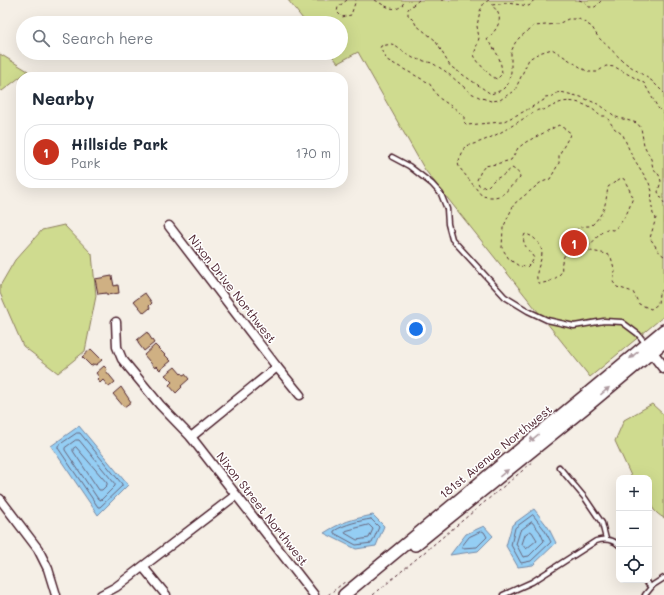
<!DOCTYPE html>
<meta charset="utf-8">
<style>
:root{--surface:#fff;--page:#f2f2f3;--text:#1f2937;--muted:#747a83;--line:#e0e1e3;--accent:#c8321e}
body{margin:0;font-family:Mali,sans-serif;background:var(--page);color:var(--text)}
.controls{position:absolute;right:12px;bottom:12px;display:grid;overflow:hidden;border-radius:8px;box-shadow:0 4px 16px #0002}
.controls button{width:36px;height:36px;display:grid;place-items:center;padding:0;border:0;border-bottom:1px solid var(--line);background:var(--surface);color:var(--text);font:20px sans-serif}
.you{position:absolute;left:416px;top:329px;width:14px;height:14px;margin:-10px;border:3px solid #fff;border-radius:50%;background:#1a73e8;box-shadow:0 0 0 6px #1a73e833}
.badge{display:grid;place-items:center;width:26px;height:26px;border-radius:50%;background:var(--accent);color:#fff;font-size:13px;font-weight:700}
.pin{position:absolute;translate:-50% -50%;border:2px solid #fff;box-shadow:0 1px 4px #0006}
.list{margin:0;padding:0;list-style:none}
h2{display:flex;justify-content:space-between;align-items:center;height:52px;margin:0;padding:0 16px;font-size:17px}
h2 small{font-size:13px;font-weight:400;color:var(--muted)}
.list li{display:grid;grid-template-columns:26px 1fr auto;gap:12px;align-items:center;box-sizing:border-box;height:56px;margin:0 8px 8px;padding:0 8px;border:1px solid var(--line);border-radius:16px}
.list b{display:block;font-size:15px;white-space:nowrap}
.list p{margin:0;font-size:13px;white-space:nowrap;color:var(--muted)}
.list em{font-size:13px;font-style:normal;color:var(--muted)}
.icon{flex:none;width:22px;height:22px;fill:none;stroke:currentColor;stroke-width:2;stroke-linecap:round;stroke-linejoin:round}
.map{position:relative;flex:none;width:664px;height:595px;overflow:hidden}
.search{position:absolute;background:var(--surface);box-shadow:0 4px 16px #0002;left:16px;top:16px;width:332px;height:44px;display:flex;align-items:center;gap:10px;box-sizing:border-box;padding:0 14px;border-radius:22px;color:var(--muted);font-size:15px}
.panel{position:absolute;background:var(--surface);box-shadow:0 4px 16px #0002;left:16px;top:72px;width:332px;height:116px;border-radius:16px}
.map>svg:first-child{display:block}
.green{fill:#cfdb8f;stroke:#8c7d5d}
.water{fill:#94cef4;stroke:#7688a4}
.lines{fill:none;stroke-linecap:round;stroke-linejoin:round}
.shore{stroke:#68657b;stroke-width:1}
.building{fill:#cfb083;stroke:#4a1f2b}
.service-casing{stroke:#4a1f2b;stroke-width:7}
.minor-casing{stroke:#4a1f2b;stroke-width:11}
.tertiary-casing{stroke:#4a1f2b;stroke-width:13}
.secondary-casing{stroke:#4a1f2b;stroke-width:14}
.path{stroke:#4a1f2b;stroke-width:1;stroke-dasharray:3 3;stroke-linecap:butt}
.service{stroke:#fff;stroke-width:4}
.minor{stroke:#fff;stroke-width:8}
.tertiary{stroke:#fff;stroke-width:10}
.secondary{stroke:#fff;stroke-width:11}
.oneway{fill:#ae9aa0}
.labels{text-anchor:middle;stroke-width:3;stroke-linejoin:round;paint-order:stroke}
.street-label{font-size:12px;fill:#4a1f2b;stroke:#fff}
</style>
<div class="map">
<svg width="664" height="595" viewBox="0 0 664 595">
<rect width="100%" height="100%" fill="#f5efe6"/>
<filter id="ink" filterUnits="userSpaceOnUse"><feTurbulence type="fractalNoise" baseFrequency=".025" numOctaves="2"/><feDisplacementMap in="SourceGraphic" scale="8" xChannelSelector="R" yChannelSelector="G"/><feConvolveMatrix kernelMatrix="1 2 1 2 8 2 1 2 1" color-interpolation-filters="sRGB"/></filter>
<g filter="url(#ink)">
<g class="green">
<path d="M288,0H664V316L590,377L425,170L358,52L338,63L330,53H341V23H306Z"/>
<path d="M0,54L28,71L2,91L0,90Z"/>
<path d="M64,225L92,254L96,296L85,351L58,373L23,346L0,293V286L15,260L42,230Z"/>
<path d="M652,404L664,415V518C646,508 649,495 649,478H632L615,441L624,420Z"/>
</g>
<g class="water">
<path d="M79,426L128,485L98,515L51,446Z"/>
<path d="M534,509L548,527L556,543L533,565L518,567L506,546L512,525Z"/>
<path d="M373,515L384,526L376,546L356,549L324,533C341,522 353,519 373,515Z"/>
<path d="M484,526L493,536L478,551L450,555L466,534Z"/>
</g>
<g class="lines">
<g class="shore">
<path d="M77,433H80L122,484V486L100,507H98L58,448V446Z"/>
<path d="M76,440H79L115,484V486L101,500L98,499L65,450V448Z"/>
<path d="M76,447L107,483V485L102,490H99L73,451V449Z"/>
<path d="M533,515L544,529L551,542L531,561L521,563L511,545L515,528Z"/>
<path d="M371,519L379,527L372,543L356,545L334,533V531C345,524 359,521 371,519Z"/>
<path d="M532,522L540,532L544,541L529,556L523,557L516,544L520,531Z"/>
<path d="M369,525L373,529L369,538L357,540L345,533L346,531Z"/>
<path d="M482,531L484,532L487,537L477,547L462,548V546L469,537Z"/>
<path d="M530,531L532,532L537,540L526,549L522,544L525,535Z"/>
</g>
</g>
<g class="building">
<path d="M112,276L114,286L118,285L119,293L107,295V293L98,294L95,279Z"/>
<path d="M145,293L152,303L149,306L150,308L144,313L134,301Z"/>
<path d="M147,332L154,343L144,351L138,343H139L137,340Z"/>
<path d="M155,345L171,361L160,370L156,366L155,368L144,355Z"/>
<path d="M91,349L102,360L96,365L94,364L91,366L82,357Z"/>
<path d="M104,366L107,369L106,371L115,382L109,387L103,380L100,383L97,379L99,377L96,373Z"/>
<path d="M175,367L181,374L182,373L183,375L185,374L189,379L181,386L182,387L176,393L169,385L172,382L165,375Z"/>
<path d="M121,387L131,402L124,407L113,394Z"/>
</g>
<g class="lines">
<defs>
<g id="service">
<path d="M392,157L409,166L432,184L441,194L447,209L448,224L452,239L505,297L528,311L547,320L574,326L604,321L622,322L638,334L646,344"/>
<path d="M559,467L585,498L602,523L606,539"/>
<path d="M644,580L651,587"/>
<path d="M503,595L532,582L596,541C605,538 612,539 619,545"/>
<path d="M645,595L653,585L664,578"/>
</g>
<g id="minor">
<path d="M169,226L277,367L300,395"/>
<path d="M116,322L117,347L122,359L160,405L191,437L314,595"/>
<path d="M191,437L277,367"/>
<path d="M0,499L38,549L48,569L56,595"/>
<path d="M143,567L166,595"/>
<path d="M101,595L116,587L236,495"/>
</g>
<path id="tertiary" d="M647,346L664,368"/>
<g id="secondary">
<path d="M415,545L586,407L664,342"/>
<path d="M344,595L664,330"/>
</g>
</defs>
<use href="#service" class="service-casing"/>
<use href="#minor" class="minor-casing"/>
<use href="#tertiary" class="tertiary-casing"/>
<use href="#secondary" class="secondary-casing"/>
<g class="path">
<path d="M347,0L338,7L337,12L342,17L351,15L356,0"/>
<path d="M375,0C385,6 399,16 405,0"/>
<path d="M419,0L408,9V15L414,21L416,25L435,40L450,66L491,94L502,90L508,84L511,72V52L515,43L519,38L534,26L558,24L568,19H579L592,27L598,37L624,62L652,81L664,93"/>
<path d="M441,0H447"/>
<path d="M489,0L484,3L480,11L477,26L479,38L474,55C477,62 490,77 497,79L502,74C501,58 497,52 487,40C493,33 503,23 498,13C497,10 494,8 492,5L507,3L529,6L534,0"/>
<path d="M579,0L585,2L589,7H595L602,0"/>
<path d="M664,114L658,108L644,83L615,67L606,66L597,72H588L552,49L539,53L529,59L515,90L500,100L491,101L479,97L471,93L445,71L432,63L413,58L392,44L381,46L380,48L387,60L429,83L439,98L457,110L464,117V122L467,125L502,122L523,112L544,100L545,97L553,96L557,93L561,92L581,97L600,105L616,117L637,123L641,128L644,145L651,159L653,168L659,175L661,181L658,192L664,203"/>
<path d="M664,256L660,253L650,238L656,218L653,214L651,201L652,191L649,183L631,154L623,135L614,128L606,116H600C591,105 572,98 559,103C551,106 547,111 538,110C515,123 492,141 465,146L458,163L459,167L482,196C505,200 503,192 520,178C519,172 517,171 512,168L505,174L494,180L488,186L482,187L479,185L477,180L481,171L485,166L496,164L511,160L518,148L526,142L559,125L571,133L559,155V163L550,179L540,183L514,204L503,228L502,248L509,259L519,266L527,267L532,262L534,258C529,250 520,243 525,234C530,235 533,237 536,240C551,256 532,266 538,283C545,284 555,280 560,274C563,271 561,266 562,262C563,258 574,232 576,230C580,226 585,226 591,226C605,212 605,207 608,187L621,178L624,179L633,197C629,210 624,222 613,230L607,229L602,232L585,250L607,254L611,257L615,272L613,282L617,287L633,292L639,304L651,309L658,304L659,293L664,289"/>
<path d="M328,595L346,581"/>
<path d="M373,595L534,461"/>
</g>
<use href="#service" class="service"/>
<use href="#minor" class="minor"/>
<use href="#tertiary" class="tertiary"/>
<use href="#secondary" class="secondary"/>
</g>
<defs><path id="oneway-solid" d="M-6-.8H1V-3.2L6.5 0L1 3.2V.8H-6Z"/></defs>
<g class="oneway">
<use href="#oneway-solid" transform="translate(634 355) rotate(140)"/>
<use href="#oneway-solid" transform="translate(605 391) rotate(-40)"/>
<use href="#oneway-solid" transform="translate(534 438) rotate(141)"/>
<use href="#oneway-solid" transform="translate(504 473) rotate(-39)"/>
</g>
</g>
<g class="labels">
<g class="street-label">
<text transform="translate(232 289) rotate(52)" y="4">Nixon Drive Northwest</text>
<text transform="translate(496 452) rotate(-39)" y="4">181st Avenue Northwest</text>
<text transform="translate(262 509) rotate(52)" y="4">Nixon Street Northwest</text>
</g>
</g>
</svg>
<div class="controls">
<button>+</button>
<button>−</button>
<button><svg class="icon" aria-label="locate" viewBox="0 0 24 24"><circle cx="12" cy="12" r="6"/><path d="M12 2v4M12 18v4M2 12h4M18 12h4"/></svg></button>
</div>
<div class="you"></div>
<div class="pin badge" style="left:574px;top:243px">1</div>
<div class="search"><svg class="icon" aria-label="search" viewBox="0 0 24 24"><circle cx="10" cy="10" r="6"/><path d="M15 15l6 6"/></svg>Search here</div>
<section class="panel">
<h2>Nearby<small></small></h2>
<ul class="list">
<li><span class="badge">1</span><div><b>Hillside Park</b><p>Park</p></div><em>170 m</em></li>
</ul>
</section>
</div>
